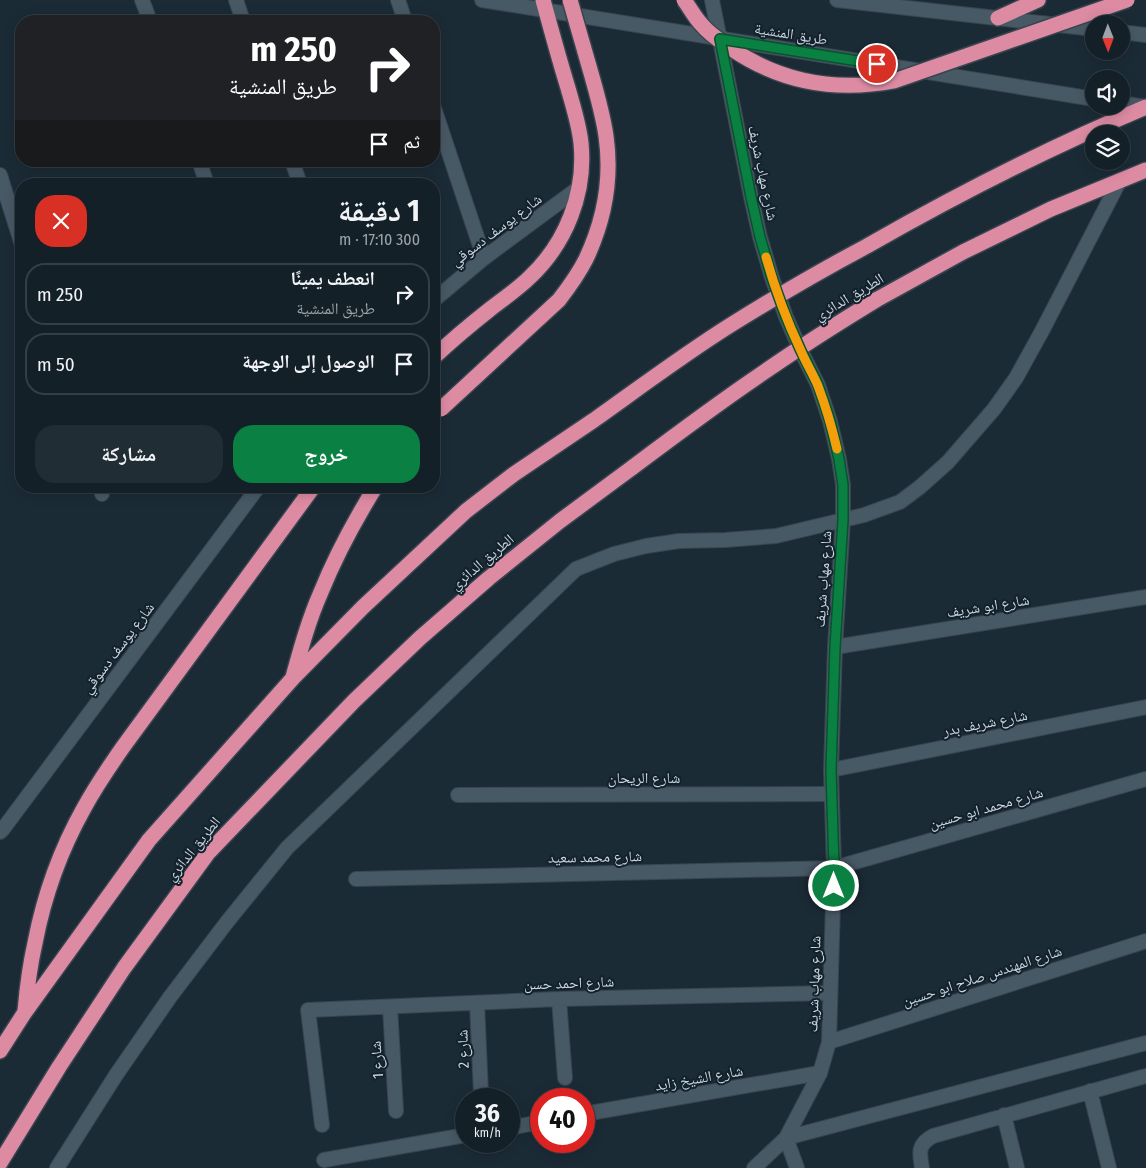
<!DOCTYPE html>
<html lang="ar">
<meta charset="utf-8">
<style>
:root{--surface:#142028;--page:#212d34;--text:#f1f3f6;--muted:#9da3a8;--line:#333e45;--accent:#0b8043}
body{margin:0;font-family:"Fira Sans Condensed","Noto Naskh Arabic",sans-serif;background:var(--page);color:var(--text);direction:rtl;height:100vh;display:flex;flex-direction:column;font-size:19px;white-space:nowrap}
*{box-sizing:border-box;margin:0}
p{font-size:16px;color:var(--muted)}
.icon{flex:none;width:28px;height:28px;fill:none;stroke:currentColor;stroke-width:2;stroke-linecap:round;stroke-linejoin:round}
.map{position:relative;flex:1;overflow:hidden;direction:ltr}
.drawer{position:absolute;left:15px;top:178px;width:425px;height:315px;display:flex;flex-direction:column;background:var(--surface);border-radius:20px;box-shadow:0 2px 12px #0003,0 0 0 1px var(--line);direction:rtl}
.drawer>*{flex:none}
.hud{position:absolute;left:15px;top:15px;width:425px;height:152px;border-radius:20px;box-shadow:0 2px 12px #0003,0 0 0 1px var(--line);direction:rtl;background:#202124;color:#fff;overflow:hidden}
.needle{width:32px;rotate:179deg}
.fabs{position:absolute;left:1085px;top:15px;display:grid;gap:10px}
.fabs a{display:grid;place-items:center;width:45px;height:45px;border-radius:50%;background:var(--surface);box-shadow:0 2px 12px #0003,0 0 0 1px var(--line);font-size:25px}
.speed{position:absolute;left:455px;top:1088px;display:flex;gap:10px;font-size:25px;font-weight:700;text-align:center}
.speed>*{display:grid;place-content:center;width:65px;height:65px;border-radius:50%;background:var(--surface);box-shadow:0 2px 12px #0003,0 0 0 1px var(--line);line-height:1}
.speed small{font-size:12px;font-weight:400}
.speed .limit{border:8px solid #d22;background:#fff;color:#111}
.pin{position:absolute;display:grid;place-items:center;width:42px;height:42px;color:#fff;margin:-21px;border:2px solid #fff;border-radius:50%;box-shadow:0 1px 5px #0007}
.me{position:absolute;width:55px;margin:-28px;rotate:0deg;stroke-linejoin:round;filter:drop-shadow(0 0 4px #0008)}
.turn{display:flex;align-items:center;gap:18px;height:105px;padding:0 20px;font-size:22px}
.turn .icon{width:65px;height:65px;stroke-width:2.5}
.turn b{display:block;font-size:35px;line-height:42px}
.then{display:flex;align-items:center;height:48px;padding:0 20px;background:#0003;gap:10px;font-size:19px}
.round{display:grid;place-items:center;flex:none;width:52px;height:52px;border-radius:20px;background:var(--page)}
.overview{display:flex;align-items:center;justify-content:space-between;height:85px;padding:0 20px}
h1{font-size:30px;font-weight:700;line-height:38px}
.primary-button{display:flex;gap:10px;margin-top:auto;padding:10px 20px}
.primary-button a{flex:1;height:58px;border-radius:20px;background:var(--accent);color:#fff;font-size:20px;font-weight:700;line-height:58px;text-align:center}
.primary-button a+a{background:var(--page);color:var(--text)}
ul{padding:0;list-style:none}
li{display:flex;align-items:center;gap:15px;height:62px;margin:0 10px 8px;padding:0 10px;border:2px solid var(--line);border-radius:20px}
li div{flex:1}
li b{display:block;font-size:19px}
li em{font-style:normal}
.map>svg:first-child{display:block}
</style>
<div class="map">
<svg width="1146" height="1168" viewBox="0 0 1146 1168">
<rect width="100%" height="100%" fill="#1b2b36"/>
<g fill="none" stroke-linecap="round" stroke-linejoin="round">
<defs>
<path id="minor" d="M 142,0 L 150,21
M 236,0 L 243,21
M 398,0 L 405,21
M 434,108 L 484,258
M 199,161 L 207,184
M 292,161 L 300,184
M 0,175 L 21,242
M 434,300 L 484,258 L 580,187
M 100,486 L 102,494
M 831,770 L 1146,707
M 458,795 L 831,794
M 0,832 L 3,829 L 259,486
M 356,879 L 834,868 L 1146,779
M 559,999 L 565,1078
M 477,1003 L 481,1094
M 390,1007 L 396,1111
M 829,1042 L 1146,941
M 1090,1091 L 1109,1168
M 584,1114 L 820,1073
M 1004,1115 L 1017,1168
M 322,1125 L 308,1010 L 559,999 L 830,993
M 509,1128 L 541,1122
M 324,1160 L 466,1135
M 797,1168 L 786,1138 L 1146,1043
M 922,1168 C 919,1152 918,1144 933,1136 L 1146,1076"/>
<path id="tertiary" d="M 482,0 L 1094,99
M 712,0 L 751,197 L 760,237 L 772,278 L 786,317 L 801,351 L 818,385 L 830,421 L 839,459 L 843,485 L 843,520 L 835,647 L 831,770 L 834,868 L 829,1042 L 820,1073 L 786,1138 L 754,1168
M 837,0 L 1094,29
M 1121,32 L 1146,35
M 1121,103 L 1146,107
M 835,647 L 1146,597"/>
<path id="secondary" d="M 57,1168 L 116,1075 L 170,997 L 227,922 L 287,848 L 576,569 L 614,554 L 646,546 L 679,541 L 725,540 L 776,536 L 864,515 L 900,502 L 920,487 L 948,462 L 994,409 L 1016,378 L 1042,331 L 1120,180"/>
<path id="motorway" d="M 998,18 L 1038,0
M 867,246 C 958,194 1050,147 1146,107
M 876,300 L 963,252 L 1051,209 L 1146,170
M 434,357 C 451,341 470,325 489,310 C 503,299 518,289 530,277 C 566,243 586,193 581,143 C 579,124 573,106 568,88 C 559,59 551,29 543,0
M 293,677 C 301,648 309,619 321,592 C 336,555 355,520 376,486
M 25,1011 C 27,988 30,965 35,943 C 44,896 61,849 84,808 C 96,786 109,767 123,747 L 314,486
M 0,1051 L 25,1012 L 149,840 L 293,678 L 363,607 L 466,511 L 514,474 L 594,420
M 0,1163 L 59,1067 L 124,968 L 208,853 L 354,701 L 420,638 L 489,578 L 560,521 L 633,467"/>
</defs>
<!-- minor casing -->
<use href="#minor" stroke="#38454f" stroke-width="16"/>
<!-- tertiary casing -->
<use href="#tertiary" stroke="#38454f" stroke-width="16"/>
<!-- secondary casing -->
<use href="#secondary" stroke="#38454f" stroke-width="16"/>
<!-- motorway casing -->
<use href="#motorway" stroke="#38454f" stroke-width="18"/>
<!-- minor -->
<use href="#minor" stroke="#485966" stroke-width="14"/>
<!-- tertiary -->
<use href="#tertiary" stroke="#485966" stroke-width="14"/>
<!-- secondary -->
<use href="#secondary" stroke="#485966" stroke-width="14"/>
<!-- motorway -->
<use href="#motorway" stroke="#dd8ba3" stroke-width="15"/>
<defs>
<path id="motorway-bridge" d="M 684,0 C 690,8 695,18 702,25 C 710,35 722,42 732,49 C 782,83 835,92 894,81 L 1127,0
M 441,409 L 559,300 C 569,287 579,273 586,259 C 604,221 612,178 606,136 C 603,115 597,94 591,73 C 584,49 577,24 570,0
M 594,420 C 639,388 683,355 729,326 C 774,298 820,271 867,246
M 633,467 C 673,437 713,407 754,379 C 794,351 835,325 876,300"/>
</defs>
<!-- motorway-bridge casing -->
<use href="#motorway-bridge" stroke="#38454f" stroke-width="18" stroke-linecap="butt"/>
<!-- motorway-bridge -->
<use href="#motorway-bridge" stroke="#dd8ba3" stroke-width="15"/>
</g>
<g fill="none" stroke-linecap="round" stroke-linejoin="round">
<defs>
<path id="route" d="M 834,886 L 834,868 L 831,770 L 835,647 L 843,520 L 843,485 L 839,459 L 830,421 L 818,385 L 801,351 L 786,317 L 772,278 L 760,237 L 751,197 L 720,39 L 877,64"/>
</defs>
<!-- route casing -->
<use href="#route" stroke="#07532c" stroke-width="12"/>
<!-- route -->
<use href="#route" stroke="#0b8043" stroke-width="9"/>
<!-- slow -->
<path stroke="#f59e0b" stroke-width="9" d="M 766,257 C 775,289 787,321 801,351 C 806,363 813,374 818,386 C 826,407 832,428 837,449"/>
</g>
<g text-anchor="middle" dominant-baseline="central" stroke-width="4" stroke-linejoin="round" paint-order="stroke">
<!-- street labels -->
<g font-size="15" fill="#cbd5dd" stroke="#12212c">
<text transform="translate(791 34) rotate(9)">طريق المنشية</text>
<text transform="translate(763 173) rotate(78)">شارع مهاب شريف</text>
<text transform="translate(496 230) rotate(-37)">شارع يوسف دسوقي</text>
<text transform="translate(849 297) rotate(-31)">الطريق الدائري</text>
<text transform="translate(482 562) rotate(-40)">الطريق الدائري</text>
<text transform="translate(823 579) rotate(-86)">شارع مهاب شريف</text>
<text transform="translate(988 606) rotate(-9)">شارع ابو شريف</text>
<text transform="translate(118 648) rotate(-53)">شارع يوسف دسوقي</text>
<text transform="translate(985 723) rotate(-11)">شارع شريف بدر</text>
<text x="644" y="778">شارع الريحان</text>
<text transform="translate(986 808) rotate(-16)">شارع محمد ابو حسين</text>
<text transform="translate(193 849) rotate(-51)">الطريق الدائري</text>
<text transform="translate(595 857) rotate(-1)">شارع محمد سعيد</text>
<text transform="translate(982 976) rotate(-18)">شارع المهندس صلاح ابو حسين</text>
<text transform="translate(569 983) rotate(-2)">شارع احمد حسن</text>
<text transform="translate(814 984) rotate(-88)">شارع مهاب شريف</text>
<text transform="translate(463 1049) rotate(-92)">شارع 2</text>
<text transform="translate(377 1060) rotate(-94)">شارع 1</text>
<text transform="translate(699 1078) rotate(-10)">شارع الشيخ زايد</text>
</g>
</g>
</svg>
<div class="fabs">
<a><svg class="needle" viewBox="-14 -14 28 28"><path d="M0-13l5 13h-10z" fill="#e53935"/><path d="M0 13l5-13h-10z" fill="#9da3a8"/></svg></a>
<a><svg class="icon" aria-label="sound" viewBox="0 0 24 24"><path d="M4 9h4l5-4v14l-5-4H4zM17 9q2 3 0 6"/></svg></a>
<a><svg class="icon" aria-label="layers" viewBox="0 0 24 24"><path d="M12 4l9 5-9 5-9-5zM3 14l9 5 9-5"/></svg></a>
</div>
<div class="speed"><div>36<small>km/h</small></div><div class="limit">40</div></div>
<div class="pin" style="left:877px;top:64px;background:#d93025"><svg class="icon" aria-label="arrive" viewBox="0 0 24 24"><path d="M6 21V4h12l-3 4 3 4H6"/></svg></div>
<svg class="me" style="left:834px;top:886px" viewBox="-20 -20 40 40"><circle r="17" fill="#0b8043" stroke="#fff" stroke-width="3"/><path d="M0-11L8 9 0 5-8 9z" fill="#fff"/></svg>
<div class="hud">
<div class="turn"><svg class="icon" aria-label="right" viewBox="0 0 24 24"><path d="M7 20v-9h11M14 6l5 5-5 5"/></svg><div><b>250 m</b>طريق المنشية</div></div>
<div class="then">ثم<svg class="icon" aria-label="arrive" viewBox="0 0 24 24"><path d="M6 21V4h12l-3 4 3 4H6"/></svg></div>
</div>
<section class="drawer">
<div class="overview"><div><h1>1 دقيقة</h1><p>300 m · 17:10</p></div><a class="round" style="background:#d93025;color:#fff"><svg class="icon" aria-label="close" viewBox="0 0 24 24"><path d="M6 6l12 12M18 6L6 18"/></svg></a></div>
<ul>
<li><svg class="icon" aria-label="right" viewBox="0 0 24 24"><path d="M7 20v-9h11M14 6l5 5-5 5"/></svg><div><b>انعطف يمينًا</b><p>طريق المنشية</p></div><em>250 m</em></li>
<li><svg class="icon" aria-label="arrive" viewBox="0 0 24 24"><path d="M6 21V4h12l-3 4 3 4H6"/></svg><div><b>الوصول إلى الوجهة</b></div><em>50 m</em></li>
</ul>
<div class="primary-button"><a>خروج</a><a>مشاركة</a></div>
</section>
</div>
